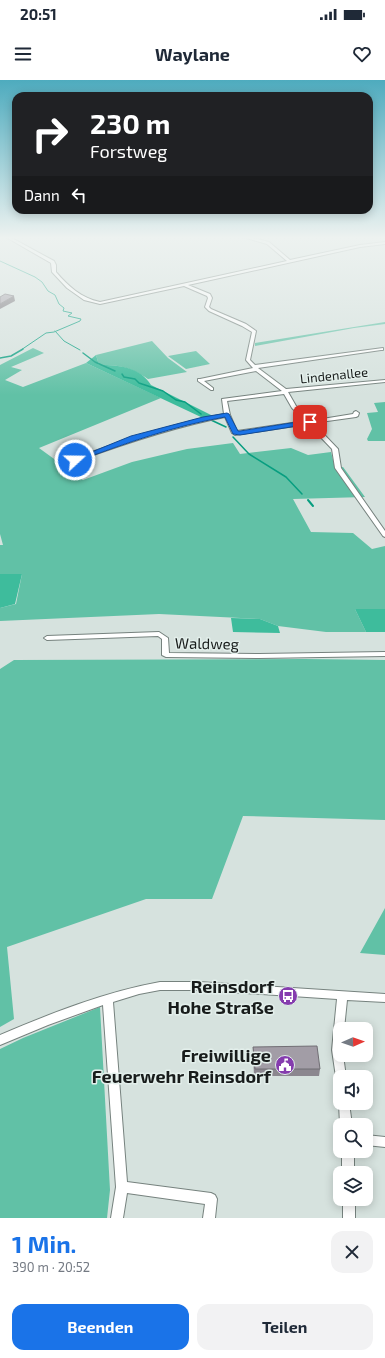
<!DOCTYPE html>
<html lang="de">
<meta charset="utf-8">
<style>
:root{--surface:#fff;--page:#f2f2f3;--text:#1f2937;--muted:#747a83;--accent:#1a73e8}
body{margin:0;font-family:"Exo 2",sans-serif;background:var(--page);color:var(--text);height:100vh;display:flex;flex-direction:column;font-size:15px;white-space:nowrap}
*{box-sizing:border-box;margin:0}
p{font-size:13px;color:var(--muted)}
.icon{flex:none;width:22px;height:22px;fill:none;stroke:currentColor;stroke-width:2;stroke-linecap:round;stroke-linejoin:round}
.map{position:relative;height:1138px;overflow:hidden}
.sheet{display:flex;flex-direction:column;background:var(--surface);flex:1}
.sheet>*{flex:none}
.top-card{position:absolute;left:12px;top:12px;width:361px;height:122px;border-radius:12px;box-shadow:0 2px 10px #0003;background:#202124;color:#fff;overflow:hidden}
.needle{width:26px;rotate:88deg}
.tools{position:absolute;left:333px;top:942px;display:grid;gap:8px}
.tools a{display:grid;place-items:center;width:40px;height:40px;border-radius:8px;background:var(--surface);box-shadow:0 2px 10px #0003;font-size:20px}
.pin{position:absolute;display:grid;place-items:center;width:34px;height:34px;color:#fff;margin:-17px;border-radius:8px;box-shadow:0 2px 6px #0006}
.me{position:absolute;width:44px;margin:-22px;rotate:69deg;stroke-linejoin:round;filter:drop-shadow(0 0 3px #0008)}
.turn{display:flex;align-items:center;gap:14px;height:84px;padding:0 12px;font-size:18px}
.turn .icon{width:52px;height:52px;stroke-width:2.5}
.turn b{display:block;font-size:28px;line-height:34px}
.then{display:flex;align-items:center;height:38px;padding:0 12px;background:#0003;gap:8px;font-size:15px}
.round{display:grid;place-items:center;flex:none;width:42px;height:42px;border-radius:12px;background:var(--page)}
.head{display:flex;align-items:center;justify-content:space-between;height:68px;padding:0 12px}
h1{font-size:24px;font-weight:700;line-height:30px;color:var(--accent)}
.primary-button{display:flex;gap:8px;margin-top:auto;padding:8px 12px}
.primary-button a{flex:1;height:46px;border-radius:12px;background:var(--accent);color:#fff;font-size:16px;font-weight:700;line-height:46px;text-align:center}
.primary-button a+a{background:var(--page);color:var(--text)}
.status{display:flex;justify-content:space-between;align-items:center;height:28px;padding:0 20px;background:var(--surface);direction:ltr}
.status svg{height:11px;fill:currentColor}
header{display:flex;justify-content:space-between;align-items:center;height:52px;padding:0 12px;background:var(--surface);font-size:18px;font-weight:700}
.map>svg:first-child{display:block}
</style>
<div class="status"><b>20:51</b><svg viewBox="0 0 49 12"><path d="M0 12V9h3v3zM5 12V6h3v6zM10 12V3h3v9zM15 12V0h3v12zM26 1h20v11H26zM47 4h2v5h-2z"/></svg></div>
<header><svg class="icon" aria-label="menu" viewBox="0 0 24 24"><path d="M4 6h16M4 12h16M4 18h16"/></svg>Waylane<svg class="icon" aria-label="heart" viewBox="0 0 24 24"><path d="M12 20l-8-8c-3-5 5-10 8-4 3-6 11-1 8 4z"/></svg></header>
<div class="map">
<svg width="385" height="1138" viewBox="0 0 385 1138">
<rect width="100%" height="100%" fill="#d6e2de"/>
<!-- green -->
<path fill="#61c1a6" d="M 385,242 L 385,244 L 354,248 L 255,266 L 255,263 Z
M 152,261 L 168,278 L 187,292 L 148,299 C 130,287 120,285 99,285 L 96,275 Z
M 33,268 L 44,273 L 11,287 L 22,290 L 5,300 L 23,307 L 86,283 L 161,318 L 39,368 L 83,400 L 132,382 L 187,369 L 233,363 L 240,374 L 291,368 L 308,375 L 331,372 L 335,388 L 343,387 L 365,417 L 293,419 L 311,452 L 353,453 L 372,469 L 385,466 L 385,529 L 355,529 L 366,552 L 326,552 L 278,546 L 260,539 L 159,534 L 0,541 L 0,528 L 16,524 L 22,494 L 0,494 L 0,465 L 3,465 L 0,454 L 0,285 Z
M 196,271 L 210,284 L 186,289 L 168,276 Z
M 385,322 L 385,361 L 368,361 L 367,359 L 372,349 L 367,333 L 378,332 L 374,323 Z
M 304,579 L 385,580 L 385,740 L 243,736 L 212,819 L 146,819 L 7,867 L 14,939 L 0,947 L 0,589 L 14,580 Z
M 385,828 L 385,875 L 360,873 Z
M 100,927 L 110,1110 L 107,1138 L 0,1138 L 0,969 L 23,958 Z"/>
<!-- forest -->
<path fill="#3ebc9c" d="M 96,275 L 99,285 C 119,285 140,287 151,305 L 213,336 L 203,338 L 86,283 Z
M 0,494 L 22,494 L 15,524 L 0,528 Z
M 355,529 L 385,529 L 385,552 L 366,552 Z
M 231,538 L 260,539 L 278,546 L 280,553 L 233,552 Z"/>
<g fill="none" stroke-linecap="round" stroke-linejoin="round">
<!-- stream-far2 -->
<path stroke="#089e80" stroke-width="1" d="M 0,181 L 35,197 L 42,202 L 48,211 L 55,215 L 59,224 L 64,228 L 63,231 L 72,233 L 68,236 L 81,239 L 80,241 L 54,252 L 46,253 L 21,270
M 55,251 L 64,261 L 80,270"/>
<!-- stream-far1 -->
<path stroke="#089e80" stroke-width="1.5" d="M 83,273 L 95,282 L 115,291
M 0,278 L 11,276 L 23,269
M 122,294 L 124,297 L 135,299 L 139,303 L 163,311 L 176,320 L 185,322 L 201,334
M 211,340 L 226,347
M 233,357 L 249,374 L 286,397 L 302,414"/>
<!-- stream -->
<path stroke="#089e80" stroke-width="2" d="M 308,420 L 313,426"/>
<defs>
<path id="minor" d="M 4,156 L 8,156 L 54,181 L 56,185 L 56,192 C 68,206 81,218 100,222 L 287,181 L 267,164 L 239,156 L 245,156 L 269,162 L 290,180 L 360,165 L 385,162 L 385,164 L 360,167 L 188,205 L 210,214 L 212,218 L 209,227 L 211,229 L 246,244 L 256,251 L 250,280 L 255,285 L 383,268 L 383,270 L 381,270 L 258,288 L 286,309 L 385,300 L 385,302 L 288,312 L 296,326 L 310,341 L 353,334 L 354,332 L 356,331 L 359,333 L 358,336 L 356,337 L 313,343 L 338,369 L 341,388 L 385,451 L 385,457 L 383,456 L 335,388 L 332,369 L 308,344 L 235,355 L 232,353 L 225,337 C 174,347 126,363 77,381 L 73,381 L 73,379 C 123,360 172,344 224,334 L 222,319 L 282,311 L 256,291 L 204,301 L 213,308 L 213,310 L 211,310 L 198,301 L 198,299 L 200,299 L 253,288 L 246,280 L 252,252 L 242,246 L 209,231 L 205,227 L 208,218 L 207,216 L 184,206 L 100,224 L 84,220 L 67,208 L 52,192 L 51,183 ZM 284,314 L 292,328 L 305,341 L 237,351 L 230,335 L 227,321 Z
M 159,552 L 168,558 L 169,573 L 259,574 L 385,572 L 385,576 L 259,578 L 166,577 L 162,575 L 162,559 L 158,556 L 47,560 L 44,558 L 47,556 Z
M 160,902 L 199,902 L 385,914 L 385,922 L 347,920 L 344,949 L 340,949 L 340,975 L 343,975 L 346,997 L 340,997 L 340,1002 L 337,1001 L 336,997 L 332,970 L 337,919 L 199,910 L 160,910 L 139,914 L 113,922 L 127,1102 L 211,1113 L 215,1115 L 217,1119 L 215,1138 L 203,1138 L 205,1124 L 127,1113 L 123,1138 L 111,1138 L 116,1107 L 103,925 L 48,945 L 0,965 L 0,955 C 52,933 105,912 160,902 Z
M 340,1020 L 340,1023 L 349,1023 L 352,1045 L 340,1045 L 339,1023 Z
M 366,1055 L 385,1057 L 385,1067 L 366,1065 Z
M 342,1071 L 354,1071 L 354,1093 L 342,1093 Z
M 343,1119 L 355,1119 L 355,1138 L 343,1138 Z"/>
</defs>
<!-- minor casing -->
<use href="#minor" stroke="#76827e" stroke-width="2"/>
<!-- minor -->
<use href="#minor" fill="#fff" fill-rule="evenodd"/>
</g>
<!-- wall -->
<path fill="#8b878f" d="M 253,967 L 320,989 L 319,996 L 254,996 L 253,974 Z"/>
<!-- shaded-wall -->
<path fill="#716e74" d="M 14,216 L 15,221 L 0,229 L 0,224 Z"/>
<!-- building -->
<path fill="#a29da6" stroke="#716e74" d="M 5,214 L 14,216 L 0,224 L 0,217 Z
M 317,966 L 320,989 L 255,989 L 253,967 Z"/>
<!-- sky -->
<linearGradient id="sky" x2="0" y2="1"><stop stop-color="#4eabbe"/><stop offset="0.5" stop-color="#edf2f0"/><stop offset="1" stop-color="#edf2f0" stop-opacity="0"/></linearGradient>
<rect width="385" height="315" fill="url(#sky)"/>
<!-- route -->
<path fill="#1a73e8" stroke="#114b97" d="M 227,333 L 229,334 L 238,351 L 240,351 L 310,340 L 314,342 L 310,344 L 240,355 L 233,354 L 225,337 C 174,346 126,363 78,381 L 72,380 L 131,356 L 203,337 Z"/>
<!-- icons -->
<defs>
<symbol id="bus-disc" viewBox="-11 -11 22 22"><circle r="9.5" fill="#853cae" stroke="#e3efeb"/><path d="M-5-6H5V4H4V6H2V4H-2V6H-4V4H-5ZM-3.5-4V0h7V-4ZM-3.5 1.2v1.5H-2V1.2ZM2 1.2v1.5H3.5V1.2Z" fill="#fff"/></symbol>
<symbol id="civic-disc" viewBox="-11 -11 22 22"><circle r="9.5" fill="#853cae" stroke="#e3efeb"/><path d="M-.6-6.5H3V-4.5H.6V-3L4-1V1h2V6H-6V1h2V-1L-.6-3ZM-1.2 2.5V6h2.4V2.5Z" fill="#fff"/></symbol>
</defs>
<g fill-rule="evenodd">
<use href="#bus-disc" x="277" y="905" width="22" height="22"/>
<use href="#civic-disc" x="274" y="974" width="22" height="22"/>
</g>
<g text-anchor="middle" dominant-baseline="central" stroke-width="3" stroke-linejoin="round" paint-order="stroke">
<!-- far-street labels -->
<g font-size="13" fill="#181c1b" stroke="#e3efeb">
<text transform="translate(334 295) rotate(-6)">Lindenallee</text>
</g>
<!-- street labels -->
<g font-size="15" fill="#181c1b" stroke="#e3efeb">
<text transform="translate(207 563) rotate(1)">Waldweg</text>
</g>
<!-- near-poi labels -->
<g font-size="18" font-weight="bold" fill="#181c1b" stroke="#e3efeb" text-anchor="end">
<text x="274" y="906">Reinsdorf<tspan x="274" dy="21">Hohe Straße</tspan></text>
<text x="271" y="975">Freiwillige<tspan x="271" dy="21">Feuerwehr Reinsdorf</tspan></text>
</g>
</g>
</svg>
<div class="tools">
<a><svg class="needle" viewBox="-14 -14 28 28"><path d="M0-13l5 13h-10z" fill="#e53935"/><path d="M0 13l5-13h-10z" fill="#747a83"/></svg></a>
<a><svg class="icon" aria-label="sound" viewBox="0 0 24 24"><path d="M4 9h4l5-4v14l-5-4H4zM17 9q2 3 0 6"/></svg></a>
<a><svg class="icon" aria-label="search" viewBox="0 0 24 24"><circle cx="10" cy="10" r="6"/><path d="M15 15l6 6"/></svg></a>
<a><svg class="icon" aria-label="layers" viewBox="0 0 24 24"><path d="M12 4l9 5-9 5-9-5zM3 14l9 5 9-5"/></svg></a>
</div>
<div class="pin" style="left:310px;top:342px;background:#d93025"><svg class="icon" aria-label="arrive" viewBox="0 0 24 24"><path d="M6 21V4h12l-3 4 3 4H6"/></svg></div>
<svg class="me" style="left:75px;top:380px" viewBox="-20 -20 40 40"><circle r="17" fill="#1a73e8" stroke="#fff" stroke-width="3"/><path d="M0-11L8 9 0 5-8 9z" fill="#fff"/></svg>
<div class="top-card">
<div class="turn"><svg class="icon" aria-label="right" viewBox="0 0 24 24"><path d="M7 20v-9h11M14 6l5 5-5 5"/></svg><div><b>230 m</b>Forstweg</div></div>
<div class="then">Dann<svg class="icon" aria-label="left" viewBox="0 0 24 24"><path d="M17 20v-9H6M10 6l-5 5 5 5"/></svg></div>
</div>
</div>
<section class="sheet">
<div class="head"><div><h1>1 Min.</h1><p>390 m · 20:52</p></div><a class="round"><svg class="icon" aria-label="close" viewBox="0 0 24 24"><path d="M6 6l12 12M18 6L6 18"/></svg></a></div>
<div class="primary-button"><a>Beenden</a><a>Teilen</a></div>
</section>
